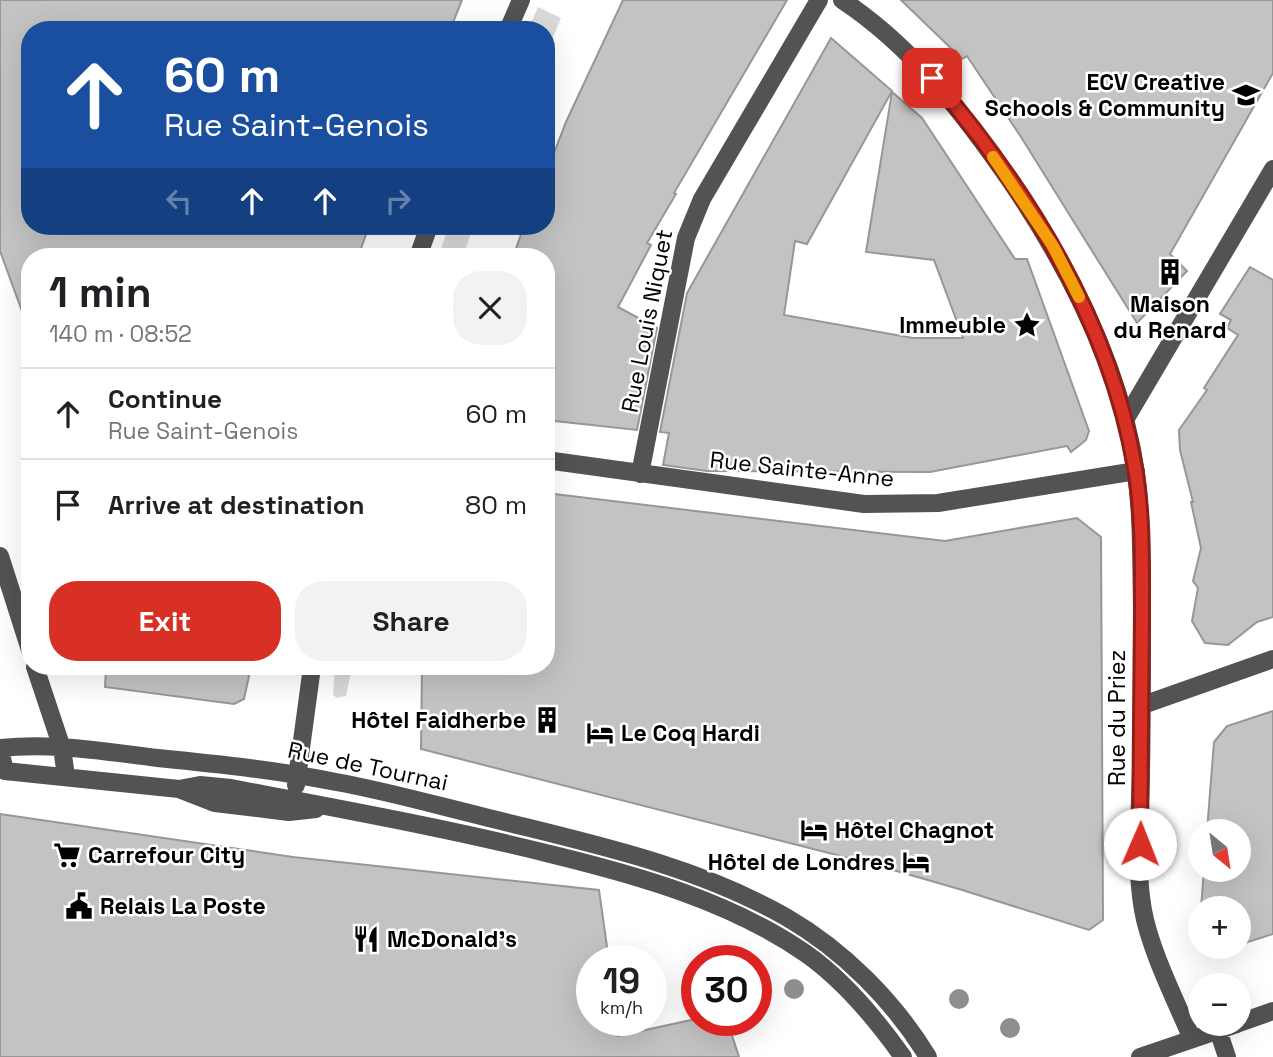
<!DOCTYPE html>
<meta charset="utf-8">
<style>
:root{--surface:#fff;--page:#f2f2f2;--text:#202124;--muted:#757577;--line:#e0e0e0;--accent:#d93025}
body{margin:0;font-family:"Space Grotesk",sans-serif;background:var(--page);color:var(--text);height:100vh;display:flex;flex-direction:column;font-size:26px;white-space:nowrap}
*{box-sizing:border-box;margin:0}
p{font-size:23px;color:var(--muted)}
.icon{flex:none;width:38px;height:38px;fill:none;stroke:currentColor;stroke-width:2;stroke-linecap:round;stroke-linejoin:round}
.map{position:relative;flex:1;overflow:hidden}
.drawer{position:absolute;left:21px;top:248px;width:534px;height:427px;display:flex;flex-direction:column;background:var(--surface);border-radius:28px;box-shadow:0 7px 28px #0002}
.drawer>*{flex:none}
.banner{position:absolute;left:21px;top:21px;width:534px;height:214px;border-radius:28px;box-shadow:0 7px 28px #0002;background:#1a4fa0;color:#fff;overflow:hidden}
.needle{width:46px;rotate:150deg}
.buttons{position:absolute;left:1188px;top:819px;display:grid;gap:14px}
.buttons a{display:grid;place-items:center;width:63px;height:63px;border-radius:50%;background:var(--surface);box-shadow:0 7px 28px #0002;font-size:35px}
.speed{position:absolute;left:576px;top:945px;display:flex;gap:14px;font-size:35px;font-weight:700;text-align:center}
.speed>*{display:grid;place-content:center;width:91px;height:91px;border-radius:50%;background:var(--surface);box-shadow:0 7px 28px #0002;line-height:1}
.speed small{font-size:18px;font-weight:400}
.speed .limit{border:10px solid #d22;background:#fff;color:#111}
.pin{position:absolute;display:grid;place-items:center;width:60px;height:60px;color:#fff;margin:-30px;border-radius:14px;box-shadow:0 4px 10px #0006}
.me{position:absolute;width:77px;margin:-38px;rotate:1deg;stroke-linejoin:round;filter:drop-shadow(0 0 5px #0008)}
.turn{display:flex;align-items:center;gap:24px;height:147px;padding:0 28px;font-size:32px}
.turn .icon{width:91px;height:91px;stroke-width:2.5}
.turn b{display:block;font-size:49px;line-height:60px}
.lanes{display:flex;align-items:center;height:66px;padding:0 28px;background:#0003;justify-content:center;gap:35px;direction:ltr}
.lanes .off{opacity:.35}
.round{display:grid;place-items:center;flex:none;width:74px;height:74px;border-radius:28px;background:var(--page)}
.head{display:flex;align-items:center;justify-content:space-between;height:119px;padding:0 28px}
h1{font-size:42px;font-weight:600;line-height:52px}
.action{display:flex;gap:14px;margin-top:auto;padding:14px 28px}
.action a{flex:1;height:80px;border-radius:28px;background:var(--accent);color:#fff;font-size:28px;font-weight:600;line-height:80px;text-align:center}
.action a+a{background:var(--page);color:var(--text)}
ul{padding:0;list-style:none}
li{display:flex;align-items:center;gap:21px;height:91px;padding:0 28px;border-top:2px solid var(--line)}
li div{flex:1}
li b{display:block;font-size:26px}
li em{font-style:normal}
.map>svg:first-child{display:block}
</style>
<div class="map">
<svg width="1273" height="1057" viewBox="0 0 1273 1057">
<rect width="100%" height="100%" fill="#fff"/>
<!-- green -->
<path fill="#dadada" d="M 538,7 L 561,18 L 546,54 L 546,30 L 528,30 Z
M 449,226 L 471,233 L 463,257 L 438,257 Z
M 335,667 L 352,667 L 346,696 L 336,698 L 333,694 Z"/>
<!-- building -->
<path fill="#c3c3c3" stroke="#979797" stroke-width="2" d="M 0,0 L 462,0 L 450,30 L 30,30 L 30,226 L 369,226 L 358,257 L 30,257 L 30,321 L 26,322 L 0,251 Z
M 623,0 L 787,0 L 674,193 L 676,194 L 647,243 L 651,245 L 618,307 L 657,328 L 637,430 L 546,420 L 546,257 L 513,257 L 524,226 L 546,226 L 546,174 L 566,122 Z
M 901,0 L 1273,0 L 1273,73 L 1170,254 L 1187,271 L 1137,323 L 1021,137 L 967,56 L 962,59 Z
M 831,38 L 892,91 L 807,244 L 795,241 L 784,315 L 913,338 L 963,338 L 934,260 L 866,252 L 892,92 L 922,118 L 1015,259 L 1027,259 L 1089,431 L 1086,440 L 1071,452 L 1067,446 L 930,472 L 707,471 L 663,465 L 669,433 L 660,432 L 687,293 Z
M 1250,267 L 1273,280 L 1273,617 L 1257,622 L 1228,645 L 1205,643 L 1192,621 L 1198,588 L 1193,581 L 1201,548 L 1191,502 L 1193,502 L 1180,450 L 1179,430 L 1207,390 L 1204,388 L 1238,335 L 1227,328 L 1231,320 L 1220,314 Z
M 546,493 L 945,541 L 1077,518 L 1101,537 L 1103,920 L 1089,930 L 959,889 L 872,864 L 421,749 L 422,667 L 546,667 Z
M 106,667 L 251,667 L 244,699 L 234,704 L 105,687 Z
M 1273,711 L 1273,934 L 1239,945 L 1239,908 L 1201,908 L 1204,870 L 1239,870 L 1239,831 L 1207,831 L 1214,742 L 1227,726 Z
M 0,814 L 293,857 L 599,890 L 609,961 L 592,961 L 592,1020 L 616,1020 L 618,1036 L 691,1020 L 727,1020 L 739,1057 L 0,1057 Z"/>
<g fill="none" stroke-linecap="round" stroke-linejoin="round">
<!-- minor -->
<path stroke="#535353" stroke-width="18" d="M 842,0 C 913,47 965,115 1013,185 C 1071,271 1121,369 1136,473 C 1142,517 1141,561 1142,605 C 1142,661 1142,717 1141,772 C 1140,818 1135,865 1143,910 C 1150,950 1176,1001 1192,1039
M 508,30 L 521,0
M 418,257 L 429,226
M 1125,420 L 1273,169
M 546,460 L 864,504 L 938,503 L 1136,471
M 640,474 L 686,238 L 702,199 L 819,0
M 0,556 L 30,650
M 35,667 L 62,748 L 66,776
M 1143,705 L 1273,659
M 0,748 C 53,742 106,752 158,758 C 218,764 277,770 336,782 C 392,792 446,808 501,821 C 598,845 698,867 786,917 C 843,950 894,1001 928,1057
M 0,750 L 5,771 L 179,789 L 215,803 L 289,812 L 316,809
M 296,785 L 312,667
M 179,789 L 200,785 L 231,788 C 339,809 447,828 554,855 C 640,876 731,902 805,953 C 844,980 876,1019 903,1057
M 1239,1023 L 1273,1011
M 1218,1030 L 1227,1057
M 1140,1057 L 1237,1024"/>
</g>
<!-- trees -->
<g fill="#8e8e8e">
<circle cx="794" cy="989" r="10"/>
<circle cx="959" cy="999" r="10"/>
<circle cx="1010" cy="1028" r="10"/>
</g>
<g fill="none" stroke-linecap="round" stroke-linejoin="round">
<defs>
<path id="route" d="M 932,78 C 1028,190 1110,321 1135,468 C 1143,515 1142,564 1142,611 C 1142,689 1141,767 1140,844"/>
</defs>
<!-- route casing -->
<use href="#route" stroke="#8d1f18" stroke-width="18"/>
<!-- route -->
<use href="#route" stroke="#d93025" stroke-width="12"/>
<!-- slow -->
<path stroke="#f59e0b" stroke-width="12" d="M 993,157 L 1053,246 L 1079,297"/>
</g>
<!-- icons -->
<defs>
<symbol id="university-bare" viewBox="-9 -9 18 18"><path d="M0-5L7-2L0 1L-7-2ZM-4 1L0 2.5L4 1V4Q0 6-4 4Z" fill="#000" stroke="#fff" stroke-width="2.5" paint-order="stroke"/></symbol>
<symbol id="building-bare" viewBox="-9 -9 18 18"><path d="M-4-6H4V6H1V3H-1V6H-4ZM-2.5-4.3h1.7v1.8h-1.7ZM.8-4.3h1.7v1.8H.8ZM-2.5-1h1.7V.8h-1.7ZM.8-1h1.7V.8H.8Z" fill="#000" stroke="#fff" stroke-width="2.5" paint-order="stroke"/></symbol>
<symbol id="sight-bare" viewBox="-9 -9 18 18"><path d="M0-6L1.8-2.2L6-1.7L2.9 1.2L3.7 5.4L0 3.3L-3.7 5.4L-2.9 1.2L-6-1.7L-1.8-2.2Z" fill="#000" stroke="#fff" stroke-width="2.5" paint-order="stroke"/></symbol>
<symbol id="hotel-bare" viewBox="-9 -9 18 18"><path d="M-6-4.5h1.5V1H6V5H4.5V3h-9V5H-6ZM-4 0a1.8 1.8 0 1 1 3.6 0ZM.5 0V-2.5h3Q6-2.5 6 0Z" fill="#000" stroke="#fff" stroke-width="2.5" paint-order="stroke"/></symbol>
<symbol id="supermarket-bare" viewBox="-9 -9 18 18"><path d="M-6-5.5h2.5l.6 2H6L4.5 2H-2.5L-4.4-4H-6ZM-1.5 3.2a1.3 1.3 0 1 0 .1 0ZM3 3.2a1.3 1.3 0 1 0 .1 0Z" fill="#000" stroke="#fff" stroke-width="2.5" paint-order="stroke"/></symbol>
<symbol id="civic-bare" viewBox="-9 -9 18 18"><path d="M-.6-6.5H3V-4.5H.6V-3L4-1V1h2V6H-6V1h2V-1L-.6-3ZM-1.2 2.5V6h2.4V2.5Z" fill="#000" stroke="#fff" stroke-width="2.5" paint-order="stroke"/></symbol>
<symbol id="restaurant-bare" viewBox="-9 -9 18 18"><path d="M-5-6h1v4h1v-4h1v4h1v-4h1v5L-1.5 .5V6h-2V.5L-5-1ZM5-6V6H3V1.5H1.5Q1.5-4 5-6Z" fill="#000" stroke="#fff" stroke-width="2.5" paint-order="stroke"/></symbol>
</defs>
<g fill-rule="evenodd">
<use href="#university-bare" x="1227" y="76" width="38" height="38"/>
<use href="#building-bare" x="1151" y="253" width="38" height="38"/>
<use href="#sight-bare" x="1008" y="306" width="38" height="38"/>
<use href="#building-bare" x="528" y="701" width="38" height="38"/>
<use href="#hotel-bare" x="581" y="714" width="38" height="38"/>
<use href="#hotel-bare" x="795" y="811" width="38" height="38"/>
<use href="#supermarket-bare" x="48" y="836" width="38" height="38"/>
<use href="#hotel-bare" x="897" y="843" width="38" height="38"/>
<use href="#civic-bare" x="60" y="887" width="38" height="38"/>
<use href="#restaurant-bare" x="347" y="920" width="38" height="38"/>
</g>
<g text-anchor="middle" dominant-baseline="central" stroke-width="5" stroke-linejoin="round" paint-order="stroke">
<!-- poi labels -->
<g font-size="23" font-weight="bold" fill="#000" stroke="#fff" text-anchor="start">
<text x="1225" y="82" text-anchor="end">ECV Creative<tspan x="1225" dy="26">Schools &amp; Community</tspan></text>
<text x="1170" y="304" text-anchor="middle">Maison<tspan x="1170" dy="26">du Renard</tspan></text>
<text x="1006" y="325" text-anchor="end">Immeuble</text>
<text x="526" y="720" text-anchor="end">Hôtel Faidherbe</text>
<text x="621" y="733">Le Coq Hardi</text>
<text x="835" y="830">Hôtel Chagnot</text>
<text x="88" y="855">Carrefour City</text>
<text x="895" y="862" text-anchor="end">Hôtel de Londres</text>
<text x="100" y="906">Relais La Poste</text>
<text x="387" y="939">McDonald's</text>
</g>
<!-- street labels -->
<g font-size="23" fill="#000" stroke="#fff">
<text transform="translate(647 321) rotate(-79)">Rue Louis Niquet</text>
<text transform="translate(802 469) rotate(6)">Rue Sainte-Anne</text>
<text transform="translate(1117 718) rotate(-90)">Rue du Priez</text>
<text transform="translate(368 766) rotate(12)">Rue de Tournai</text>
</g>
</g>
</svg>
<div class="buttons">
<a><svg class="needle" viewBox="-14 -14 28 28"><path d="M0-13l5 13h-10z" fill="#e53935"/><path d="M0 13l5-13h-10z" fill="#757577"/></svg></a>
<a>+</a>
<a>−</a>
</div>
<div class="speed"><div>19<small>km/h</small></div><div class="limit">30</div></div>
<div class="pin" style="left:932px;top:78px;background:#d93025"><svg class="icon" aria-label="arrive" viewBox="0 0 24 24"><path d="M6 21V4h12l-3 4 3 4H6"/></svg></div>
<svg class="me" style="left:1140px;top:844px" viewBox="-20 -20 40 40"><circle r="19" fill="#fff"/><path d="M0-13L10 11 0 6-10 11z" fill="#d93025"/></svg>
<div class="banner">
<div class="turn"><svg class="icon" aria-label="ahead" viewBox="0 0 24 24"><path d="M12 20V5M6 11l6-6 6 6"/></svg><div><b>60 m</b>Rue Saint-Genois</div></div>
<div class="lanes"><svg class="icon off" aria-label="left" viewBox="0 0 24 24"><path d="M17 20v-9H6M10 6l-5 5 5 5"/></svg><svg class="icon" aria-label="ahead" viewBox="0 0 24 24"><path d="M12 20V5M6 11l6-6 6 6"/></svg><svg class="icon" aria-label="ahead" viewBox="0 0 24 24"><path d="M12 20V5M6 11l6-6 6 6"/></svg><svg class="icon off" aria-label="right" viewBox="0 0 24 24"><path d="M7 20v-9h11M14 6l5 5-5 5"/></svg></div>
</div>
<section class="drawer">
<div class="head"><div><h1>1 min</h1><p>140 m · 08:52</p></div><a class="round"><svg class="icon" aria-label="close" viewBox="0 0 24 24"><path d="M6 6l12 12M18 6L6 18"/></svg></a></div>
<ul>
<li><svg class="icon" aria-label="ahead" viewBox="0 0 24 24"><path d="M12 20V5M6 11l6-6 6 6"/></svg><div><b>Continue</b><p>Rue Saint-Genois</p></div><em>60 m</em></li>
<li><svg class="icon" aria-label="arrive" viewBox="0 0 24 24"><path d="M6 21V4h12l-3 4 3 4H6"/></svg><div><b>Arrive at destination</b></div><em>80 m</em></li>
</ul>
<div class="action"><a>Exit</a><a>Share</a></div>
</section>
</div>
